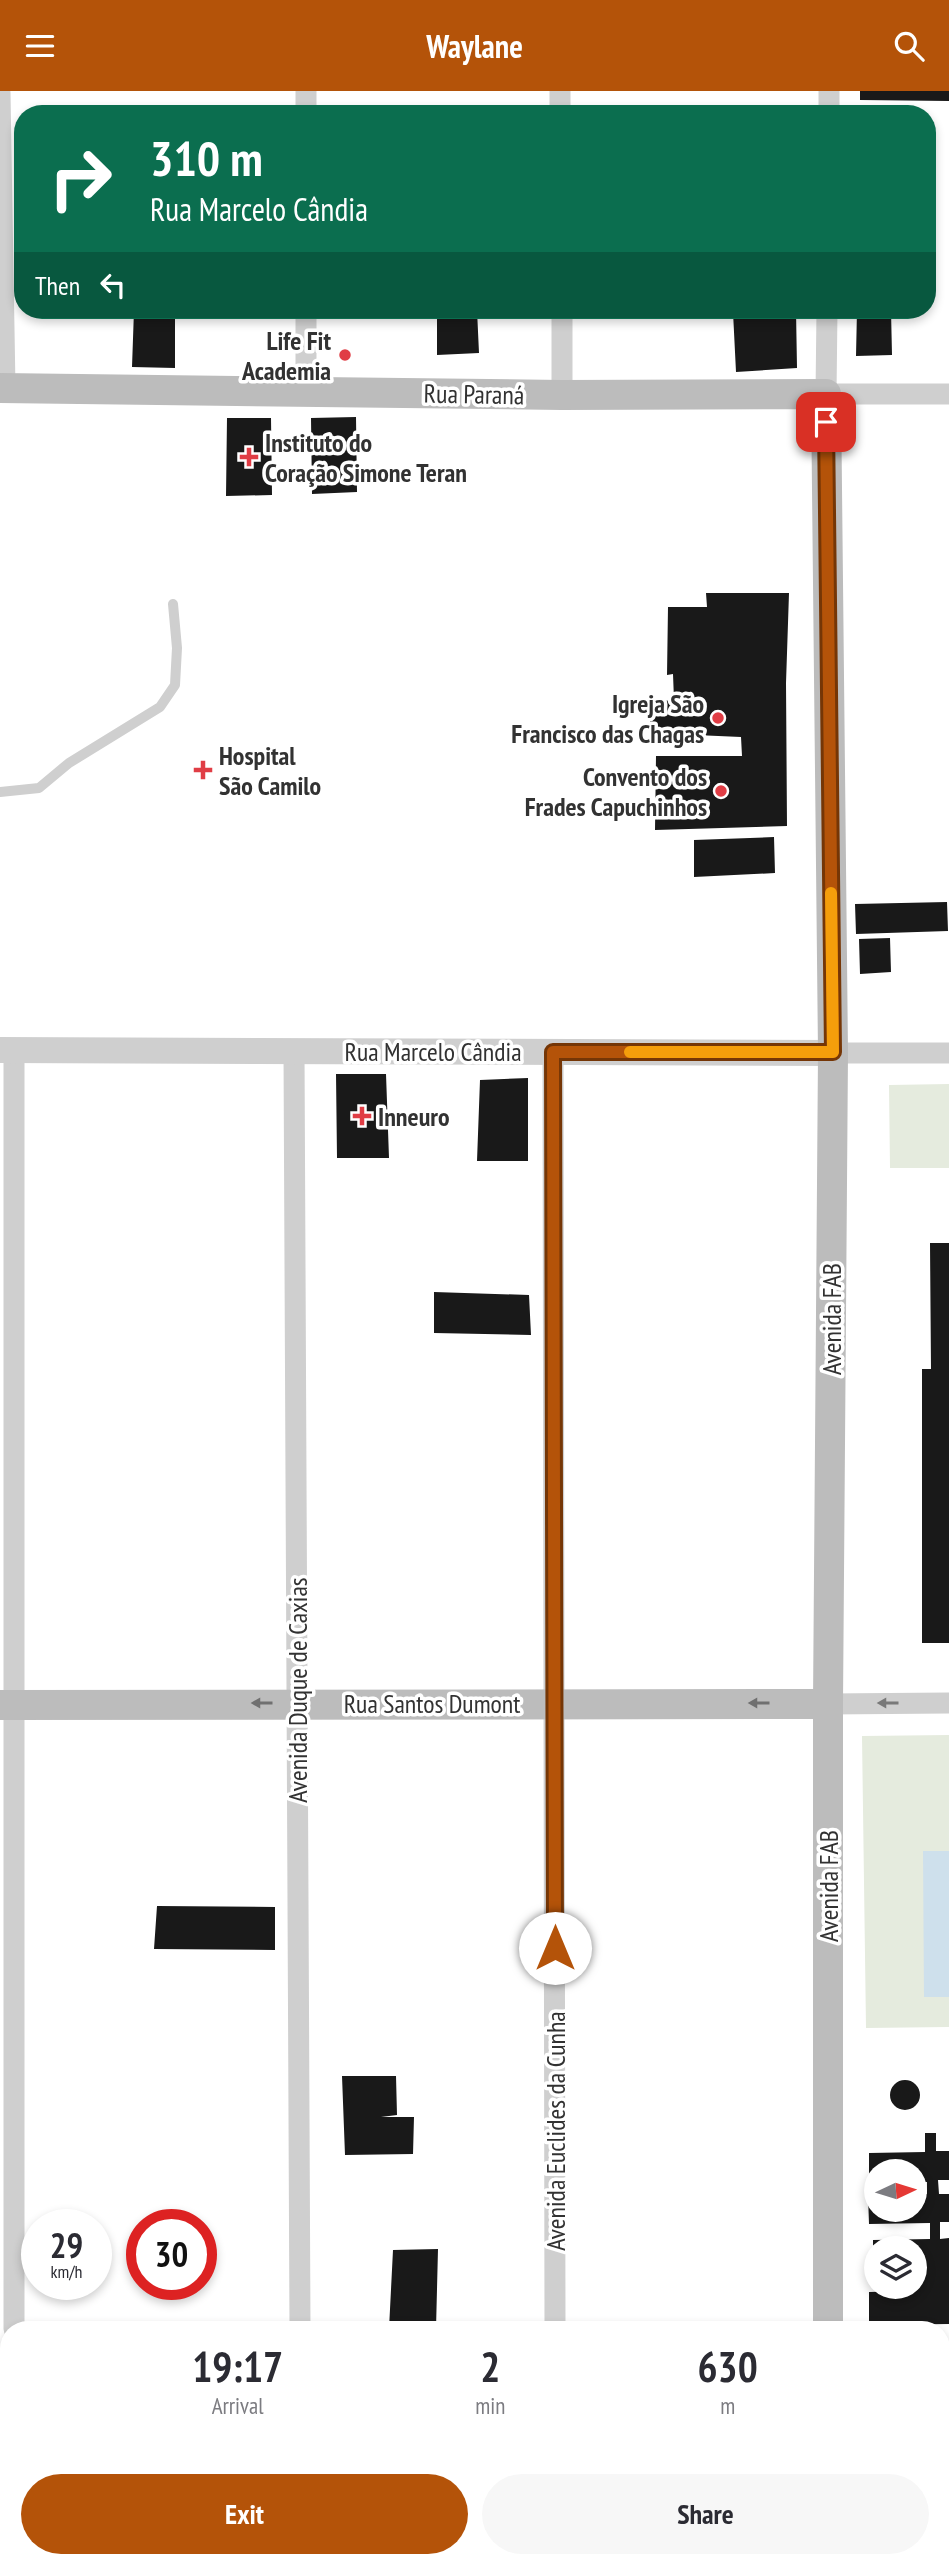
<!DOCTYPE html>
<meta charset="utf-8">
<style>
:root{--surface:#fff;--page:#f7f7f7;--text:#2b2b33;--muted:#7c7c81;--accent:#b45309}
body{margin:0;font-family:"PT Sans Narrow",sans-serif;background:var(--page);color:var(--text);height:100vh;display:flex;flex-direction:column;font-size:26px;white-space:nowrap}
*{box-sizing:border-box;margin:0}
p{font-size:23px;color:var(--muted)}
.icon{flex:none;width:38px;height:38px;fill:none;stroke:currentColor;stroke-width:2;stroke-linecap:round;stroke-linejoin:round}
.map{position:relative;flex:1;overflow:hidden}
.side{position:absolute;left:0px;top:2230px;width:950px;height:247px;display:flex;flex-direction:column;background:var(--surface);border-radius:28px 28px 0 0;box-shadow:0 4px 10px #0003}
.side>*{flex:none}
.banner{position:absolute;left:14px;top:14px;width:922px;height:214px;border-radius:28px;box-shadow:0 4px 10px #0003;background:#0b6e4f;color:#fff;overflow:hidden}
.needle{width:46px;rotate:86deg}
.fabs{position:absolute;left:864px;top:2068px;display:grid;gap:14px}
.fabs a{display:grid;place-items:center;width:63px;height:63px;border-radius:50%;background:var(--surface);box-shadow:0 4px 10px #0003;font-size:35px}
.speed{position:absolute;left:21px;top:2118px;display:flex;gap:14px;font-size:35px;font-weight:700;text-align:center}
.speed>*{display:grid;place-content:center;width:91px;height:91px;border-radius:50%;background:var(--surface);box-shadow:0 4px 10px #0003;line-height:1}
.speed small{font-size:18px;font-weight:400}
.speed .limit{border:10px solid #d22;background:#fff;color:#111}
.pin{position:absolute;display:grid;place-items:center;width:60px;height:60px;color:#fff;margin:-30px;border-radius:14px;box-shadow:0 4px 10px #0006}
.me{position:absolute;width:77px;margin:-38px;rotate:0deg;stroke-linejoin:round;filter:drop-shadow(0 0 5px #0008)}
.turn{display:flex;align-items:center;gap:24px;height:147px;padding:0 21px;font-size:32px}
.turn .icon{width:91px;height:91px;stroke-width:2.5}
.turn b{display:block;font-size:49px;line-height:60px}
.then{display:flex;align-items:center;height:66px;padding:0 21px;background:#0003;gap:14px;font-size:26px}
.eta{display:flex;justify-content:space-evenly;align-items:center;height:119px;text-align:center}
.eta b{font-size:42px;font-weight:700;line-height:49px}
.primary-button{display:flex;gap:14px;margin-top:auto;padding:14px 21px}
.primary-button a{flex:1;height:80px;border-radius:42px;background:var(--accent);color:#fff;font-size:28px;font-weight:700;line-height:80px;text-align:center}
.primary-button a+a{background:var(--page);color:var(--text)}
header{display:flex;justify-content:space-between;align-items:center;height:91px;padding:0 21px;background:var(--accent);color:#fff;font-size:32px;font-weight:700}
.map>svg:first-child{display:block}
</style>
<header><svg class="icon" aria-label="menu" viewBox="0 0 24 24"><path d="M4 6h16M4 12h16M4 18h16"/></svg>Waylane<svg class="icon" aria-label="search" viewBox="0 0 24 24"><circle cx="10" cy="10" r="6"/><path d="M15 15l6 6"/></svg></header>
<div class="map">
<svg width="949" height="2476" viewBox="0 0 949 2476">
<rect width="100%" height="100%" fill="#fff"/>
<!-- green -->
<path fill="#e5ebde" d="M 949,993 L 949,1077 L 890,1077 L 889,994 Z
M 949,1644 L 949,1936 L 866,1937 L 862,1645 Z"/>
<!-- water -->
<path fill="#cee0ec" d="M 923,1760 L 949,1760 L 949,1906 L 924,1906 Z"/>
<!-- building -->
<path fill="#191919" d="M 860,0 L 949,0 L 949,10 L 860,9 Z
M 134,219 L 175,219 L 175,277 L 132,276 Z
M 437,219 L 477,219 L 479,262 L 437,264 Z
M 752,219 L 752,226 L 767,225 L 767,219 L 796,219 L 797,277 L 736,281 L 733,221 Z
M 857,219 L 891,219 L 892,264 L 856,265 Z
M 356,326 L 357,401 L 312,403 L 311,327 Z
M 227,327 L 271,327 L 272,404 L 226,405 Z
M 706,502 L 789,502 L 786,592 L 787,735 L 655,739 L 656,665 L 742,665 L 741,646 L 650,642 L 650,611 L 674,609 L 673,583 L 667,584 L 668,516 L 707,516 Z
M 774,746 L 775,782 L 694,786 L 694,749 Z
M 947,811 L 948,840 L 856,843 L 855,813 Z
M 890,847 L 891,881 L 860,883 L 859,848 Z
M 336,983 L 386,983 L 389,1067 L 337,1067 Z
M 528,987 L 528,1070 L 477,1070 L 480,989 Z
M 930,1152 L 949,1152 L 949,1552 L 922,1552 L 922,1278 L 931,1278 Z
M 434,1201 L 529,1204 L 531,1244 L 434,1242 Z
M 157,1815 L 275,1816 L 275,1859 L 154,1858 Z
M 342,1985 L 396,1985 L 397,2024 L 381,2026 L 414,2026 L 413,2063 L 345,2064 Z
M890 2004a15 15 0 1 1 30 0a15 15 0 1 1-30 0Z
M 925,2042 L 936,2042 L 936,2060 L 949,2060 L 949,2089 L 938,2089 L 939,2103 L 949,2103 L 949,2131 L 940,2131 L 940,2148 L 949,2147 L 949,2233 L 869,2234 L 869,2201 L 915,2200 L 915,2158 L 877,2158 L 877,2177 L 873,2177 L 873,2149 L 930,2148 L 930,2132 L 869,2133 L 868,2104 L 877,2104 L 877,2119 L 915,2119 L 915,2104 L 927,2103 L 927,2091 L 915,2091 L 915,2081 L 877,2081 L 877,2091 L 869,2091 L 869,2062 L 925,2061 Z
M 438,2158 L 436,2238 L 389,2238 L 393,2159 Z"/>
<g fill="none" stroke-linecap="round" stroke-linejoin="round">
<!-- service -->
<path stroke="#cfcfcf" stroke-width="10" d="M 0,701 L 39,697 L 69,672 L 160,616 L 175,594 L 177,557 L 173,513"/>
<!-- minor -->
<path stroke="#cfcfcf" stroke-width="21" d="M 560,0 L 560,23
M 0,2 L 5,297
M 306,23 L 306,0
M 829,23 L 829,0
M 562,219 L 562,304
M 827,219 L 826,303 L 949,303
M 306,301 L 306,219
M 294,960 L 300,2238
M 553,961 L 555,2238
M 833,962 L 949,962
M 828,1613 L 949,1612
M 14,2238 L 14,959
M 303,2468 L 303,2476
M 557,2468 L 557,2476
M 13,2476 L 13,2468"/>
<!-- tertiary -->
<path stroke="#cfcfcf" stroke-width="26" d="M 0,959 L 833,962
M 942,2272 L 949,2272"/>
<!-- secondary -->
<path stroke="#bcbcbc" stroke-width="30" d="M 0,297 L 562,304 L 826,303 L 833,962 L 828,1613 L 828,2238
M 0,1614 L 828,1613
M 0,2273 L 9,2273
M 829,2468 L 829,2476"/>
</g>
<!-- one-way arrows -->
<defs><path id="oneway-solid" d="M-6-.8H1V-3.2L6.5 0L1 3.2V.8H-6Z" transform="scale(1.75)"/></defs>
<g fill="#707070">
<use href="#oneway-solid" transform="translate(262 1612) rotate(180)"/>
<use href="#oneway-solid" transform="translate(759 1612) rotate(-180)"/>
</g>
<use fill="#797979" href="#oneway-solid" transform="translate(888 1612) rotate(180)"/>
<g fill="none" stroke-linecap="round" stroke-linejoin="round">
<defs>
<path id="route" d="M 555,1857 L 553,961 L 833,961 L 826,331"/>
</defs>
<!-- route casing -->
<use href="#route" stroke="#753606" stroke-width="18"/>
<!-- route -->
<use href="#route" stroke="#b45309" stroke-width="12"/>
<!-- slow -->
<path stroke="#f59e0b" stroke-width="12" d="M 630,961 L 833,961 L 831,802"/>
</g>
<!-- markers -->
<g fill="#e03d45" stroke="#fff" stroke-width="2.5">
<circle cx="345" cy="264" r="7"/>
<path d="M245.5 355.5h7v7h7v7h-7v7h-7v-7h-7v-7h7z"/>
<circle cx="718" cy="627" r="7"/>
<path d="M199.5 668.5h7v7h7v7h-7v7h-7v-7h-7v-7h7z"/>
<circle cx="721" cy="700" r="7"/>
<path d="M358.5 1014.5h7v7h7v7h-7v7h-7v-7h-7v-7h7z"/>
</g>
<g text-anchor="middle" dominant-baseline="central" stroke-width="7" stroke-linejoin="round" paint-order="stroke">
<!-- poi labels -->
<g font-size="26" font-weight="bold" fill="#323232" stroke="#fff" text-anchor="end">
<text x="331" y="249">Life Fit<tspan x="331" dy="30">Academia</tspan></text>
<text x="265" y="351" text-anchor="start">Instituto do<tspan x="265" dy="30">Coração Simone Teran</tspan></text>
<text x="704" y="612">Igreja São<tspan x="704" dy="30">Francisco das Chagas</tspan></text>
<text x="219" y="664" text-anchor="start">Hospital<tspan x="219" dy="30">São Camilo</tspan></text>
<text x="707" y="685">Convento dos<tspan x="707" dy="30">Frades Capuchinhos</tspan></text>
<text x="378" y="1025" text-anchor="start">Inneuro</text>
</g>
<!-- street labels -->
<g font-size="26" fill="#323232" stroke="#fff">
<text transform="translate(474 303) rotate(1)">Rua Paraná</text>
<text x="433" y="960">Rua Marcelo Cândia</text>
<text transform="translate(831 1228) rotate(-90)">Avenida FAB</text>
<text transform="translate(297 1599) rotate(-90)">Avenida Duque de Caxias</text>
<text x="432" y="1612">Rua Santos Dumont</text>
<text transform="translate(828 1795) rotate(-90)">Avenida FAB</text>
<text transform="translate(555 2040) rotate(-90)">Avenida Euclides da Cunha</text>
</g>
</g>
</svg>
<div class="fabs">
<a><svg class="needle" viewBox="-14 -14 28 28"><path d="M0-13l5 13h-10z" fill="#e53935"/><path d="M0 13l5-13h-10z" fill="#7c7c81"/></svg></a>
<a><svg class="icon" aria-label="layers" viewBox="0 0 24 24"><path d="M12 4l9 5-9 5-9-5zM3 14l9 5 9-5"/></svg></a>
</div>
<div class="speed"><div>29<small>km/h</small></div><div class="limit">30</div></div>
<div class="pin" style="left:826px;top:331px;background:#d93025"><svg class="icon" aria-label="arrive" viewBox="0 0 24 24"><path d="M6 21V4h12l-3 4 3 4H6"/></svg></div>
<svg class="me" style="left:555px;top:1857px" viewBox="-20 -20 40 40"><circle r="19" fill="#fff"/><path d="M0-13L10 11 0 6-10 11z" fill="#b45309"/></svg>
<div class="banner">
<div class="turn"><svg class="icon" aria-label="right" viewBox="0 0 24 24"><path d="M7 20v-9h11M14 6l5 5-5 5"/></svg><div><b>310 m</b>Rua Marcelo Cândia</div></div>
<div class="then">Then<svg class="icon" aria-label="left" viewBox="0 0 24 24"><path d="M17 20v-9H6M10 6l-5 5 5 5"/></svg></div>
</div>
<section class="side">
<div class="eta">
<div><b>19:17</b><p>Arrival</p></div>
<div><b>2</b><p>min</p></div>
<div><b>630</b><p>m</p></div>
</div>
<div class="primary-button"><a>Exit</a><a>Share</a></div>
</section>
</div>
